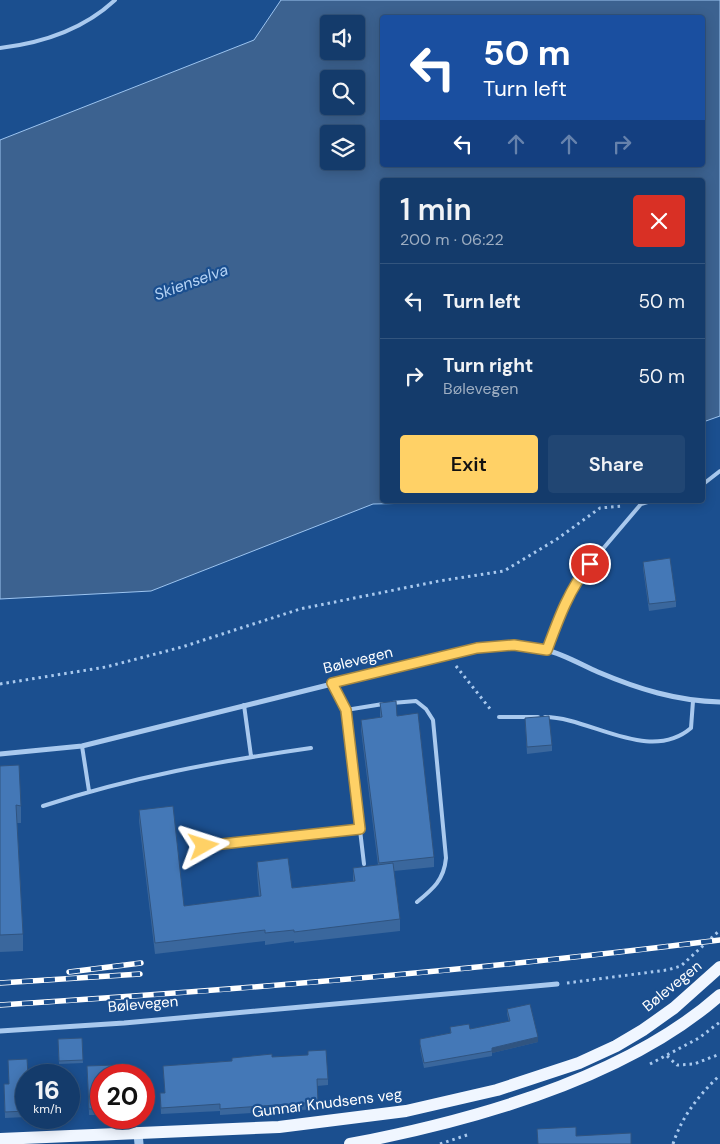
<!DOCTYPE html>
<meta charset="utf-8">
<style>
:root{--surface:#143b6b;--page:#214673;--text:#f1f3f6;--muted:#9dadc1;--line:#33557e;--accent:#ffd166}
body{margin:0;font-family:"DM Sans",sans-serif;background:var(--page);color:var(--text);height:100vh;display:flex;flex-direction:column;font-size:19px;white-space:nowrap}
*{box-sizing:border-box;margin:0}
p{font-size:16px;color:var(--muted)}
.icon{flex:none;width:28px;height:28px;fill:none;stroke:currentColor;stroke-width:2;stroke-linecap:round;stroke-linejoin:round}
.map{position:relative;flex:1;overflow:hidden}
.panel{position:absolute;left:380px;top:178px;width:325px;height:325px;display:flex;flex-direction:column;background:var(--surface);border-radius:5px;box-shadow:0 2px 12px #0003,0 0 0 1px var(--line)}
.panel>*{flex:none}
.hud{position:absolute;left:380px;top:15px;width:325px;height:152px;border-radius:5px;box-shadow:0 2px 12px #0003,0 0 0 1px var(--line);background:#1a4fa0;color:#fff;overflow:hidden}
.tools{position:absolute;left:320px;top:15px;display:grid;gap:10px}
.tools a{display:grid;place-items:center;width:45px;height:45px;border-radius:5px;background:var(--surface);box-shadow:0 2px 12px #0003,0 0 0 1px var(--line);font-size:25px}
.speed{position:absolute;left:15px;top:1064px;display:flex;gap:10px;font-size:25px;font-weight:700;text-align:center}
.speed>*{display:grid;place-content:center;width:65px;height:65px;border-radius:50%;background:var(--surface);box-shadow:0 2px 12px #0003,0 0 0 1px var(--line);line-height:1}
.speed small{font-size:12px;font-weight:400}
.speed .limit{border:8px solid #d22;background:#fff;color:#111}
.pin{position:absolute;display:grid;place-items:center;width:42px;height:42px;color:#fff;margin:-21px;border:2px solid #fff;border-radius:50%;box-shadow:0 1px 5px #0007}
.me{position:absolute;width:55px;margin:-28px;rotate:84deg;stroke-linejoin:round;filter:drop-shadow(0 0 4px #0008)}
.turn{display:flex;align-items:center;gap:18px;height:105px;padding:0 20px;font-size:22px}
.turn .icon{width:65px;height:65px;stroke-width:2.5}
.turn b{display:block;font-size:35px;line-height:42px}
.lanes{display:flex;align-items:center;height:48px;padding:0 20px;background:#0003;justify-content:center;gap:25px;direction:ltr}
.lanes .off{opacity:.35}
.round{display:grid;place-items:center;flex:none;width:52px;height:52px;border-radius:5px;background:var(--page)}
.head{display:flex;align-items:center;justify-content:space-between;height:85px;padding:0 20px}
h1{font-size:30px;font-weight:600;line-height:38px}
.action{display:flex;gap:10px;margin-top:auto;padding:10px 20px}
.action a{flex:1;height:58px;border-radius:5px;background:var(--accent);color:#111;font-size:20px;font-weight:600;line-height:58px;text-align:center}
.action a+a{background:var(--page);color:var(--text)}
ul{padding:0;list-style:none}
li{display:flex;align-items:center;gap:15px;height:75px;padding:0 20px;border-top:1px solid var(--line)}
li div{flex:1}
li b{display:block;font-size:19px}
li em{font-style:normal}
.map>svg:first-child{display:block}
</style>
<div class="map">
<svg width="720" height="1144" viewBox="0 0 720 1144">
<rect width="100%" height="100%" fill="#1b4f8f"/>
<!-- water -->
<path fill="#3c6290" stroke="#9cc4f0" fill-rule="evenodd" d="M 281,0 L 720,0 L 720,416 L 703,422 L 702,180 L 382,180 L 382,500 L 542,500 L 373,504 L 151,591 L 0,599 L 0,140 L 254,40 ZM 382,18 L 702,18 L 702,165 L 382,165 ZM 329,24 L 356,24 L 356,51 L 329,51 ZM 329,79 L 356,79 L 356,106 L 329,106 ZM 329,134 L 356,134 L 356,161 L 329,161 Z"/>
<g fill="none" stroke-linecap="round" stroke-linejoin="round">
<!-- path -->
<path stroke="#a9c9ee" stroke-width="3" stroke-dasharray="2.5 4" stroke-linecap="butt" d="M 456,666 L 491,710
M 0,684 L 106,667 L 182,647 L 300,609 L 439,581 L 504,571 L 557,539 L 600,508 L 624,506
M 567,983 L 667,970 L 681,966 L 720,930
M 667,1056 L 677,1065 L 694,1064 L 720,1054
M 650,1064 L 699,1038 L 720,1022
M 440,1144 L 470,1134
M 673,1144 C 682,1116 699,1095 720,1075"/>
<!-- service -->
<path stroke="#a9c9ee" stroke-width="4" d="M 0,48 C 42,43 84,29 115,0
M 702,485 L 720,471
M 547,650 L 561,611 L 579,577 L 641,504 L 654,500
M 333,683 L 346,710 L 364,864
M 392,703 L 416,701 L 426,709 L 433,720 L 446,858 C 444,880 433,889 417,902
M 244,705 L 251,756
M 346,710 L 383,704
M 499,717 L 538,717
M 545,717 C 590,717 649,764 691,728 L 693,701
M 82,746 L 89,791
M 43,806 C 131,777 220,761 311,748
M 204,846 L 360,829"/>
<!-- minor -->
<path stroke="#a9c9ee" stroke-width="5" d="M 0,754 L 82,746 L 477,648 C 500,646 523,644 546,650 C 563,654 582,665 598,672 C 638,689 677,701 720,702
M 0,1031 L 124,1023 L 557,984"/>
<!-- tertiary -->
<path stroke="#a9c9ee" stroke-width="9" d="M 138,1133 L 139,1144"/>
<!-- primary -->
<path stroke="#f0f6ff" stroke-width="12" d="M 0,1139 L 279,1127 L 406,1111 L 497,1090 L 579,1063 L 616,1046 L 643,1030 L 674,1008 L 720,967
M 350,1144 C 471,1121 626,1078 720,995"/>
<defs>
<path id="rail" d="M 69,972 L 141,963
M 0,983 L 140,974
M 0,1005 C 241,990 481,970 720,940"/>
</defs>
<!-- rail casing -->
<use href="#rail" stroke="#fff" stroke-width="5.5"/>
<!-- rail -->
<use href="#rail" stroke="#1b4f8f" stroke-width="4" stroke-dasharray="11" stroke-linecap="butt"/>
</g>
<!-- wall -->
<path fill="#3a679d" d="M 643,562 L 676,601 L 676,607 L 649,611 L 643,568 Z
M 380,703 L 397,716 L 434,857 L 434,867 L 394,871 L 400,919 L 400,931 L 294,943 L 294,941 L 265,945 L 265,941 L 155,954 L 139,821 L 139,810 L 184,906 L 259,897 L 257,873 L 257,862 L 292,888 L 353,881 L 353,868 L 378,865 L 361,730 L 361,720 L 380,718 Z
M 525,718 L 552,745 L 552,751 L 527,754 Z
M 0,766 L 21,806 L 21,823 L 17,823 L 23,934 L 23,951 L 0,952 Z
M 507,1009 L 538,1042 L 492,1053 L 492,1056 L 424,1068 L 420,1049 L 420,1039 L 450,1033 L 450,1027 L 470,1029 L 509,1022 L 507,1014 Z
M 82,1038 L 83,1063 L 59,1064 L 58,1039 Z
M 308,1051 L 328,1079 L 328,1085 L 317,1086 L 318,1109 L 220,1115 L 220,1111 L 161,1114 L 160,1093 L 165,1093 L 163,1066 L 308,1055 Z
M 87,1066 L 101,1075 L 101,1115 L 89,1115 Z
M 26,1075 L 26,1117 L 5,1118 L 4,1084 L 8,1084 Z"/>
<!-- shaded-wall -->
<path fill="#305480" d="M 538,1037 L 538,1042 L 492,1053 L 492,1048 Z"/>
<!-- building -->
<path fill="#4478b7" stroke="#305480" d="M 670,558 L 676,601 L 649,604 L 643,562 Z
M 396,701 L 397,716 L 418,713 L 434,857 L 379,863 L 361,720 L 382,717 L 380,703 Z
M 549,716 L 552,745 L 527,747 L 525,718 Z
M 19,765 L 21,806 L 16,805 L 23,934 L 0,935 L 0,766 Z
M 173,806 L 184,906 L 261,896 L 257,862 L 288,858 L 292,888 L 355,881 L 353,868 L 393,863 L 400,919 L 294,932 L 294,930 L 265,933 L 265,930 L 155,943 L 139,810 Z
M 530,1004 L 538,1037 L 492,1048 L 492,1051 L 424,1063 L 420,1044 L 420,1039 L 451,1033 L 450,1027 L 469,1024 L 470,1029 L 510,1021 L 507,1009 Z
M 82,1038 L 83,1060 L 59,1061 L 58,1039 Z
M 326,1050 L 328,1079 L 317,1079 L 318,1102 L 220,1109 L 220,1104 L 161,1108 L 160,1093 L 165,1093 L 163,1066 L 232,1061 L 232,1058 L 272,1054 L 272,1057 L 308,1055 L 308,1051 Z
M 27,1059 L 28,1075 L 26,1075 L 26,1111 L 5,1112 L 4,1084 L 9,1084 L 8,1060 Z
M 116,1065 L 117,1075 L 101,1075 L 101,1108 L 89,1109 L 87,1066 Z
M 576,1127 L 576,1136 L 631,1133 L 631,1144 L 538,1144 L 537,1129 Z"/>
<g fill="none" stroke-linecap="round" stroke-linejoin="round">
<defs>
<path id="route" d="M 204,846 L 360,829 L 346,710 L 332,683 L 477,648 L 514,645 L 547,650 C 558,620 569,589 590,564"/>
</defs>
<!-- route casing -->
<use href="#route" stroke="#a68842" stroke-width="12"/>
<!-- route -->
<use href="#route" stroke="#ffd166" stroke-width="9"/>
</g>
<g text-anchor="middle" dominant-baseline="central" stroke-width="4.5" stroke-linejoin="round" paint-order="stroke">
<!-- street labels -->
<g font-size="15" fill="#fff" stroke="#1b4f8f">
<text transform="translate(358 660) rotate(-14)">Bølevegen</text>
<text transform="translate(672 986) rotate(-39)">Bølevegen</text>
<text transform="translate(143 1004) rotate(-5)">Bølevegen</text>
<text transform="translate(327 1103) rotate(-7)">Gunnar Knudsens veg</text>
</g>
<!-- water labels -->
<g font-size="16" font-style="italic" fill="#b5d3f5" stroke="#1b4f8f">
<text transform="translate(191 282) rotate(-20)">Skienselva</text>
</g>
</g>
</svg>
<div class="tools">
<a><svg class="icon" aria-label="sound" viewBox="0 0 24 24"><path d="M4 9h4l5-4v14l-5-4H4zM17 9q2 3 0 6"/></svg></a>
<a><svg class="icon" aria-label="search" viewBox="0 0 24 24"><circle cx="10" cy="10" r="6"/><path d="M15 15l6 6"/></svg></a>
<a><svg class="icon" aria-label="layers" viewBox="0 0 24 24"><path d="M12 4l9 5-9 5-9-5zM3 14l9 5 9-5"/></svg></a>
</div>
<div class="speed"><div>16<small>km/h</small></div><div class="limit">20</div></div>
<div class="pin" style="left:590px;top:564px;background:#d93025"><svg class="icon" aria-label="arrive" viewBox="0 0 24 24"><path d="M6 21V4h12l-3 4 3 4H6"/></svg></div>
<svg class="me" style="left:204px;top:846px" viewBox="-20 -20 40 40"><path d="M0-17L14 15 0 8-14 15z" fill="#ffd166" stroke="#fff" stroke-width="4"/></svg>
<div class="hud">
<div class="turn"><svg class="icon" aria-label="left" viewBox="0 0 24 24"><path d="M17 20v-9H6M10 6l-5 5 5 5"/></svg><div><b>50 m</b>Turn left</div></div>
<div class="lanes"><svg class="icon" aria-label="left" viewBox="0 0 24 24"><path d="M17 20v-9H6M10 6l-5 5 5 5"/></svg><svg class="icon off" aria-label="ahead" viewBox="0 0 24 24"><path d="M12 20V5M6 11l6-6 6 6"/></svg><svg class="icon off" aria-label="ahead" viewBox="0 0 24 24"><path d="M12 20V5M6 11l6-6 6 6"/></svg><svg class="icon off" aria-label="right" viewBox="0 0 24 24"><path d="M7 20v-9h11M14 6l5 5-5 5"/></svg></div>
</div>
<section class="panel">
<div class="head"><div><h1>1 min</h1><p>200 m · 06:22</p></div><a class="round" style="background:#d93025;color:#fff"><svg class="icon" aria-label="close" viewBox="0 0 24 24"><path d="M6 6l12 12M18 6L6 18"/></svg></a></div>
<ul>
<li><svg class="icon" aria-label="left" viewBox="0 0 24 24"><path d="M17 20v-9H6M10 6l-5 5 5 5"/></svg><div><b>Turn left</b></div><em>50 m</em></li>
<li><svg class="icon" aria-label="right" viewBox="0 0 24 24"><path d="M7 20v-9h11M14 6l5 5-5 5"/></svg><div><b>Turn right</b><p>Bølevegen</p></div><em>50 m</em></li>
</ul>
<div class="action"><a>Exit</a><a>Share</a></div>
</section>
</div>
